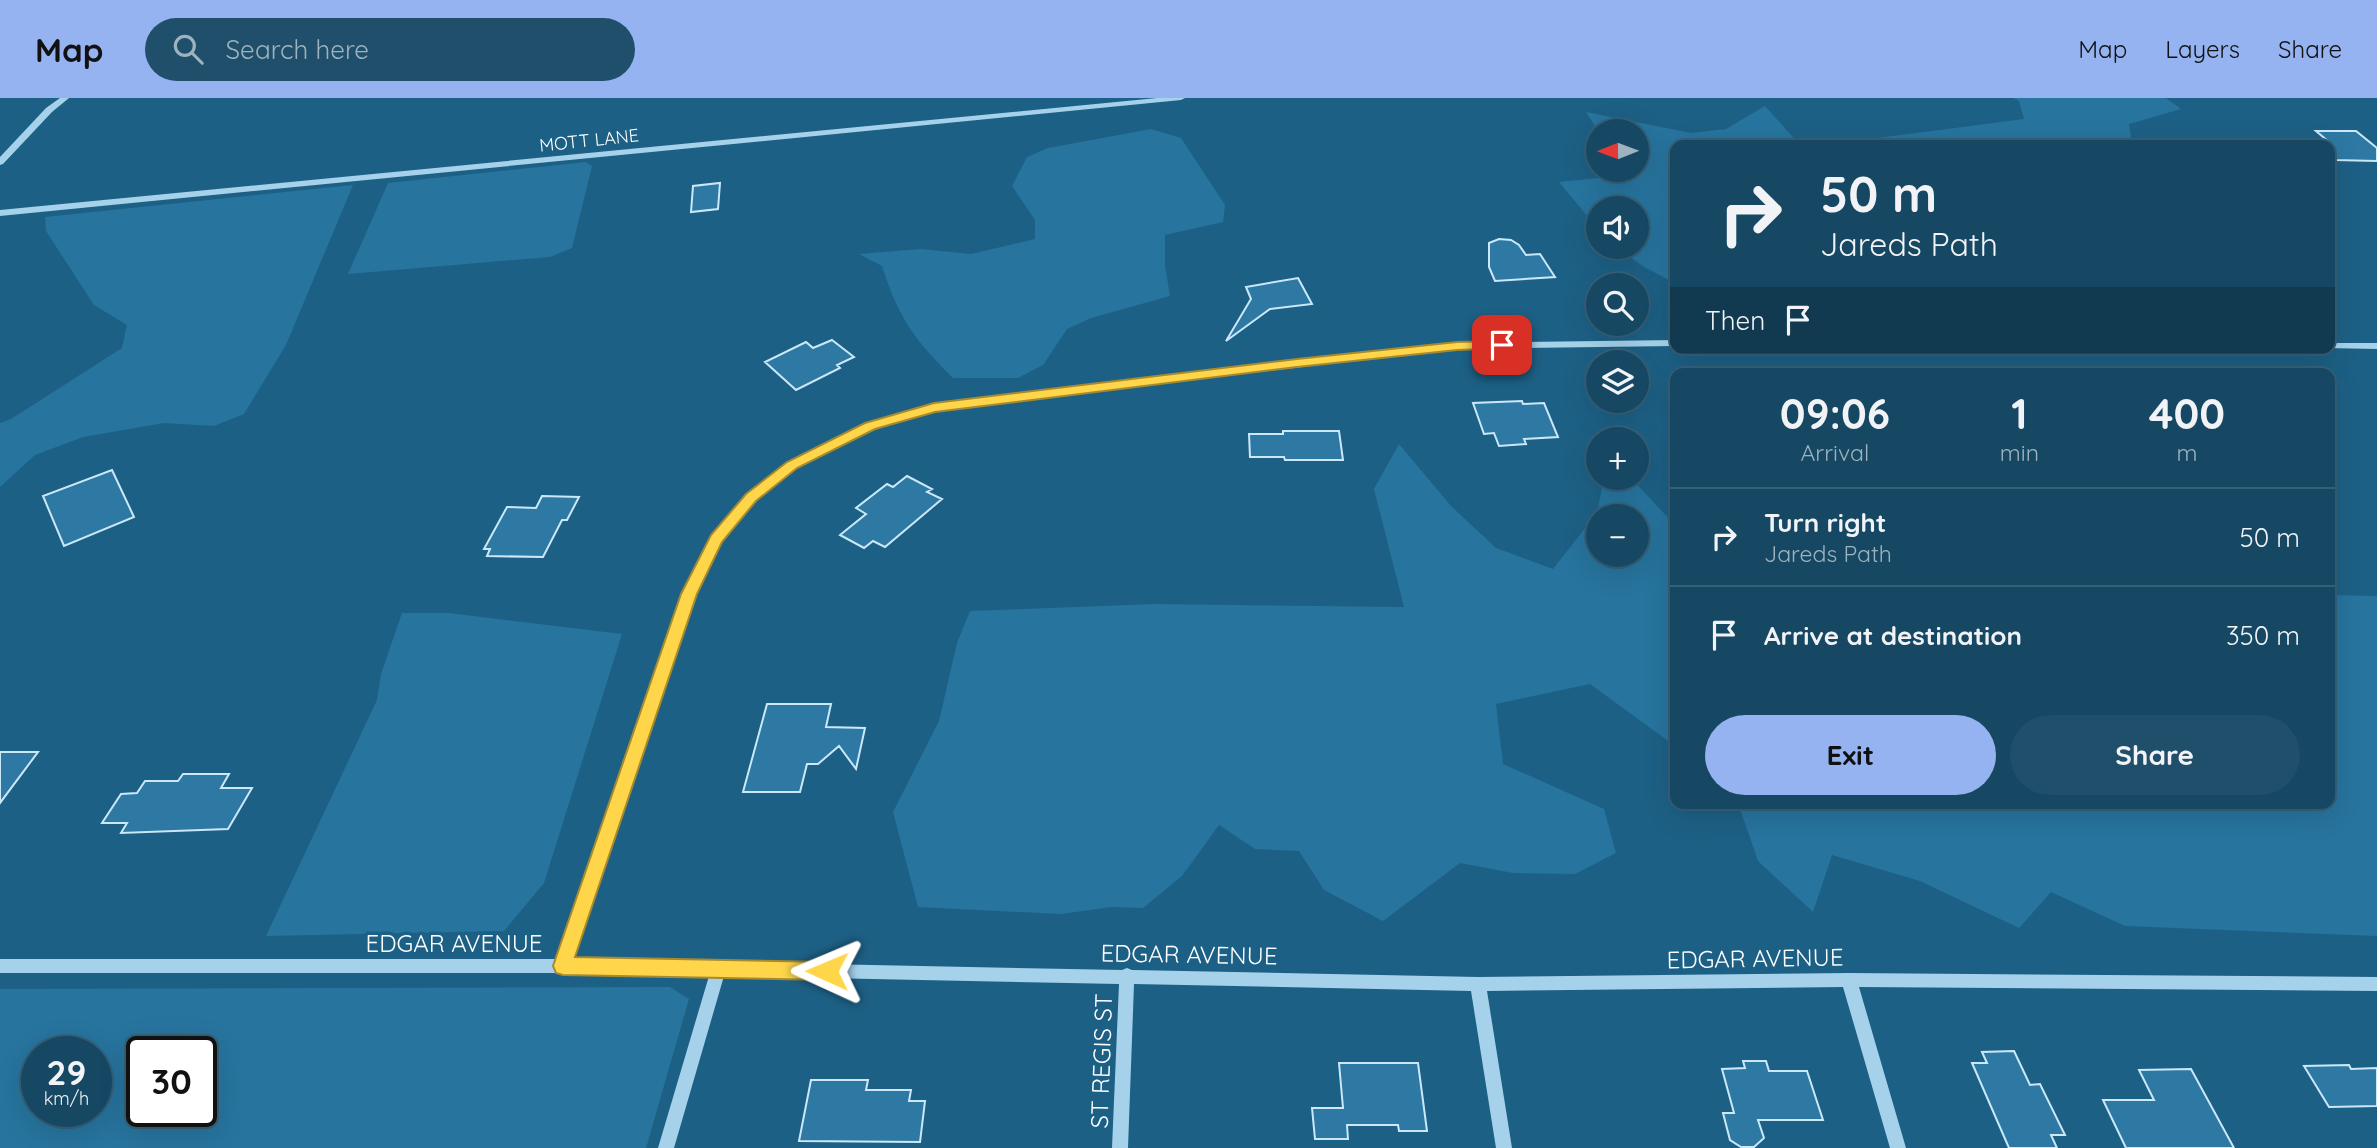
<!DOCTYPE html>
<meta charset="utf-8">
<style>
:root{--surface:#164864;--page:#1f4f6a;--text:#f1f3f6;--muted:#9eb2bf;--line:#356078;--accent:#95b2f1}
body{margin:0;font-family:Quicksand,sans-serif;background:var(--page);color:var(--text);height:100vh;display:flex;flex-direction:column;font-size:26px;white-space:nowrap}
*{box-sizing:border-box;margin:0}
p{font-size:23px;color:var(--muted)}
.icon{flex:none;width:38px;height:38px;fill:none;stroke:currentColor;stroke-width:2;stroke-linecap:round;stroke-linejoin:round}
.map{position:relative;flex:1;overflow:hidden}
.panel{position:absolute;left:1670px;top:270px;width:665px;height:441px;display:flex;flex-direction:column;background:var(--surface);border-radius:14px;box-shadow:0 7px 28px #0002,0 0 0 2px var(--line)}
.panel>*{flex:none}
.banner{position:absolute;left:1670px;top:42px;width:665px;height:214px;border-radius:14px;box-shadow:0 7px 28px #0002,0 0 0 2px var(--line);background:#164864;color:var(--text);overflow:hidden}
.needle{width:46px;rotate:269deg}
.controls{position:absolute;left:1586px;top:21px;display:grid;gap:14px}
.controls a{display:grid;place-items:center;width:63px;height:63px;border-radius:50%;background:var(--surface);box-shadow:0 7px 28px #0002,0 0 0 2px var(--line);font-size:35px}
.speed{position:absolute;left:21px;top:938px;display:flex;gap:14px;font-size:35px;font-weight:700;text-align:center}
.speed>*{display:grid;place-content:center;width:91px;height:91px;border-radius:50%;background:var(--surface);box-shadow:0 7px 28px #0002,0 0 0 2px var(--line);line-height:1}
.speed small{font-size:18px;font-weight:400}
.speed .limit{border:4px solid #111;border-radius:10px;background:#fff;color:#111}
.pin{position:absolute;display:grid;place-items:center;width:60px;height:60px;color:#fff;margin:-30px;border-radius:14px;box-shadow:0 4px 10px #0006}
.me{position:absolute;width:77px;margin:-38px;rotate:271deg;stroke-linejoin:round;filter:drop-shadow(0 0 5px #0008)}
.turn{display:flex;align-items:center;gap:24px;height:147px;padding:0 35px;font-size:32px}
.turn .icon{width:91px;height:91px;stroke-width:2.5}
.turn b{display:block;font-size:49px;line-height:60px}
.then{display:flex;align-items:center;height:66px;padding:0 35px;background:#0003;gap:14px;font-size:26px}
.eta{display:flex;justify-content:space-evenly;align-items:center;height:119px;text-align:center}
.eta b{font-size:42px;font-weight:800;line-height:49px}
.action{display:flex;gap:14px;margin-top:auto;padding:14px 35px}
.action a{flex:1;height:80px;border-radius:42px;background:var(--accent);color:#111;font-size:28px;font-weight:800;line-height:80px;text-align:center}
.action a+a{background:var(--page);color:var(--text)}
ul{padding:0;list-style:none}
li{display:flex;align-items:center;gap:21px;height:98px;padding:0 35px;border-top:2px solid var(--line)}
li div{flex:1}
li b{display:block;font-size:26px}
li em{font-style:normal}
header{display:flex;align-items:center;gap:42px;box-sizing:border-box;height:98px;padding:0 35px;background:var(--accent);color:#111}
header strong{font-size:33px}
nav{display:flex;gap:38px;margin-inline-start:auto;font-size:24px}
.search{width:490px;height:63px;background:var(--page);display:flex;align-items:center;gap:18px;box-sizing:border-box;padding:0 24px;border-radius:38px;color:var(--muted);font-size:26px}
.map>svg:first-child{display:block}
</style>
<header>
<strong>Map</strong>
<div class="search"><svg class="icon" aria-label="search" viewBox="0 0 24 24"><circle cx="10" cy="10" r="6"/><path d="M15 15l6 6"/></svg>Search here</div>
<nav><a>Map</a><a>Layers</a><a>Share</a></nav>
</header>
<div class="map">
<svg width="2377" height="1050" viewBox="0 0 2377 1050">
<rect width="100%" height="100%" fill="#1d6085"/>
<!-- green -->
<path fill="#27749e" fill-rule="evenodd" d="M 2013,0 L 2166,0 L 2181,11 L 2129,26 L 2132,47 L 1845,47 L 1847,44 L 2024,21 L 2019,3 Z
M 1765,8 L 1800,47 L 1675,47 L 1675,185 L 1644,169 L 1616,149 L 1636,149 L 1636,110 L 1598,110 L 1598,131 L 1559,84 L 1626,77 L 1624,72 L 1636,72 L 1636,33 L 1598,33 L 1586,14 L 1691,35 L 1726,31 Z
M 1151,31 L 1181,40 L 1225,107 L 1223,124 L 1165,137 L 1165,168 L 1170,198 L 1091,220 L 1067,231 L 1043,267 L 1018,280 L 953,280 C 914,241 899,221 882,168 L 859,156 L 921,151 L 971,156 L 1035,141 L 1035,122 L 1012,88 L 1027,59 L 1048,50 Z
M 586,64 L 592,68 L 572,150 L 550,159 L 348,176 L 388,85 Z
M 353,87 L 286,247 L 244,316 L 214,328 L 164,325 L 83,339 L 35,357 L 0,389 L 0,325 L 11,321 L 122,250 L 127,227 L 94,207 L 46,133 L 45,119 Z
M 1399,346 L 1451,408 L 1496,450 L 1553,471 L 1597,415 L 1604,380 L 1631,380 L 1675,427 L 1675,648 L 1590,586 L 1496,606 L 1503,666 L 1604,711 L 1616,755 L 1575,776 L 1513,775 L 1460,765 L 1383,823 L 1324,792 L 1299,753 L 1255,751 L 1219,727 L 1182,778 L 1143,810 L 1112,809 L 1061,816 L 918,809 L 893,714 L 939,623 L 957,545 L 970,513 L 1155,506 L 1404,509 L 1374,391 ZM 1636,418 L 1636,457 L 1598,457 L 1598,418 Z
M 2329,497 L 2377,498 L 2377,838 L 2125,828 L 2051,794 L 2019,830 L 1920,783 L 1832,757 L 1813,814 L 1758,763 L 1738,705 L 2329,705 Z
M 402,515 L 449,515 L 622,536 L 544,785 L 504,833 L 266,838 L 377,602 L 381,576 Z
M 670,889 L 689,901 L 646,1050 L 0,1050 L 0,891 ZM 37,954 L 96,954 L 96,1013 L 37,1013 ZM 142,954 L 201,954 L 201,1013 L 142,1013 Z"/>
<!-- building -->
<path fill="#2d79a3" stroke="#cae8f8" stroke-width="2" d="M 2316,33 L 2356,33 L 2377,50 L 2377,63 L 2335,62 L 2329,55 L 2329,44 Z
M 720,85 L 718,111 L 691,114 L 693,88 Z
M 1499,141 L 1511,142 L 1519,147 L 1526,157 L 1540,156 L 1555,179 L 1495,183 L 1489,169 L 1489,145 Z
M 1298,180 L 1312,206 L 1270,211 L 1226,243 L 1251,201 L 1246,189 Z
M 832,242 L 854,259 L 837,267 L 840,270 L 796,292 L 765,264 L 806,244 L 813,250 Z
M 1522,303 L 1523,306 L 1544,305 L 1558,339 L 1524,341 L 1526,346 L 1499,348 L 1494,335 L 1484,336 L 1473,305 Z
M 1283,333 L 1339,333 L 1343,362 L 1285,362 L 1284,359 L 1250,359 L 1249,336 L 1283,336 Z
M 112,372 L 134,419 L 64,448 L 43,398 Z
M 907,378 L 932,391 L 927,394 L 942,401 L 885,449 L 873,443 L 864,450 L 840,437 L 866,416 L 856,410 L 887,386 L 893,389 Z
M 542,398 L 579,399 L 567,422 L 562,422 L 543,459 L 487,458 L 490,451 L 484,451 L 507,409 L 536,410 Z
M 767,606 L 831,606 L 826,629 L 865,630 L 856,671 L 839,648 L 818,666 L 807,666 L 800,694 L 743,694 Z
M 0,654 L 38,654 L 0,705 Z
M 183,676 L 229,676 L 221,690 L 252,690 L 228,731 L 121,735 L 127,725 L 102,725 L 121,696 L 137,695 L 145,683 L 178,683 Z
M 2014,953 L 2030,987 L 2040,986 L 2065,1037 L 2051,1037 L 2057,1050 L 2009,1050 L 1972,965 L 1987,965 L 1982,954 Z
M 1743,963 L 1766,963 L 1769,973 L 1807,973 L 1823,1022 L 1758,1022 L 1764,1040 L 1754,1049 L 1741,1049 L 1730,1042 L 1723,1015 L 1734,1015 L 1722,971 L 1745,970 Z
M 1339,965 L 1418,965 L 1427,1033 L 1399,1033 L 1398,1027 L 1347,1027 L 1348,1041 L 1315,1041 L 1312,1010 L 1343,1010 Z
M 2349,967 L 2351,971 L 2377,970 L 2377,1008 L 2329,1009 L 2304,968 Z
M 2191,971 L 2234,1050 L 2126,1050 L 2103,1002 L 2154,1002 L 2139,972 Z
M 811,982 L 868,982 L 866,992 L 911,992 L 909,1003 L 925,1003 L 920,1044 L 799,1043 Z"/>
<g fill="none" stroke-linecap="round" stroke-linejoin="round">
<!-- minor -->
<path fill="#a5d2ea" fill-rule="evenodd" d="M 60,0 L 69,0 L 52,14 L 3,66 L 0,67 L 0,59 L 46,10 Z
M 1157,0 L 1185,0 L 1181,2 L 0,118 L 0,112 Z
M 1675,242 L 1675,248 L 1457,251 L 935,312 C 854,335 765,373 718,448 C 709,463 703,480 695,496 L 573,861 L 1122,872 L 1127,870 L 1132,872 L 1478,879 L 1849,875 L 2377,879 L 2377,893 L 1859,889 L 1906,1050 L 1890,1050 L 1843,889 L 1487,893 L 1512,1050 L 1496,1050 L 1471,893 L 1134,886 L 1128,1050 L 1112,1050 L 1119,886 L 724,878 L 674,1050 L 658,1050 L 709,878 L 563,875 L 0,875 L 0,861 L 558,861 L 683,496 C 692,478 699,460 709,443 C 758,366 851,328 935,306 L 1457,245 Z
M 2329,245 L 2377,245 L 2377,251 L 2326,250 L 2329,250 Z"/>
</g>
<!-- route -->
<path fill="#ffd54a" stroke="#a68a30" stroke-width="2" d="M 1502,243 L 1507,244 L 1507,250 L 1457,252 L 1297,269 L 935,314 L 875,331 L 797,370 L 756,403 L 722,444 L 697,496 L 575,859 L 827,864 L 834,867 L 837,873 L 834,880 L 827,882 L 563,877 L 556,875 L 553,868 L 681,496 L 711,437 L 746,396 L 787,364 L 865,325 L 934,305 L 1297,261 L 1457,244 Z"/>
<g text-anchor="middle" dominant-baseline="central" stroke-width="7" stroke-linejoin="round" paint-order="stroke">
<!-- far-street labels -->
<g font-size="18" fill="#fff" stroke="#1d6085">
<text transform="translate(589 42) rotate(-6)">MOTT LANE</text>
</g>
<!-- near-street labels -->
<g font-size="24" fill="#fff" stroke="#1d6085">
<text x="454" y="845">EDGAR AVENUE</text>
<text transform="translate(1189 856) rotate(1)">EDGAR AVENUE</text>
<text transform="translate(1755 860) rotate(-1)">EDGAR AVENUE</text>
<text transform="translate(1101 963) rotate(-88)">ST REGIS ST</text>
</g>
</g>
</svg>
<div class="controls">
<a><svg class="needle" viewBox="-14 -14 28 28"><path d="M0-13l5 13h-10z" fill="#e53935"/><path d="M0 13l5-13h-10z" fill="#9eb2bf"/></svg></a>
<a><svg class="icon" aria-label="sound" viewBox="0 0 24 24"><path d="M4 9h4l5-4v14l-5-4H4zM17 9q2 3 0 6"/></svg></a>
<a><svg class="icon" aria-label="search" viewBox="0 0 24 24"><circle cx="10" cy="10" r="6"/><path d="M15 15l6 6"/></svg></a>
<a><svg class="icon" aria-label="layers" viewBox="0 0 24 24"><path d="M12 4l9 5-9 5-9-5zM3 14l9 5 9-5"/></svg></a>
<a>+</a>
<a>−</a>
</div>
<div class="speed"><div>29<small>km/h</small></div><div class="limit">30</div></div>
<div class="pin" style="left:1502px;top:247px;background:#d93025"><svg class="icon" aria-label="arrive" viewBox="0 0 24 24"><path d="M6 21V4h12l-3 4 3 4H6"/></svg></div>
<svg class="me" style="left:827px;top:873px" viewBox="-20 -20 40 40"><path d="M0-17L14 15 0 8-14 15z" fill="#ffd54a" stroke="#fff" stroke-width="4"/></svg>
<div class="banner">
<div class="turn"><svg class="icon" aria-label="right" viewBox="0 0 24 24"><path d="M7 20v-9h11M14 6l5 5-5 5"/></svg><div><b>50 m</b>Jareds Path</div></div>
<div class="then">Then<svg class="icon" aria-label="arrive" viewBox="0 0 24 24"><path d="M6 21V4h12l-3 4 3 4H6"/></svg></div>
</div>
<section class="panel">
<div class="eta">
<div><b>09:06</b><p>Arrival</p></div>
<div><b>1</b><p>min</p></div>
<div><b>400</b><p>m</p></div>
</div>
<ul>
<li><svg class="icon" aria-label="right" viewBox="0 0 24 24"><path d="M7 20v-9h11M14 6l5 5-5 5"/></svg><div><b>Turn right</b><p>Jareds Path</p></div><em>50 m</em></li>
<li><svg class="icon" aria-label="arrive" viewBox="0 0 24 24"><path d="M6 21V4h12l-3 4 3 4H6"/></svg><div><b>Arrive at destination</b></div><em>350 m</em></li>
</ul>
<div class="action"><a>Exit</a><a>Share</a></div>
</section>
</div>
